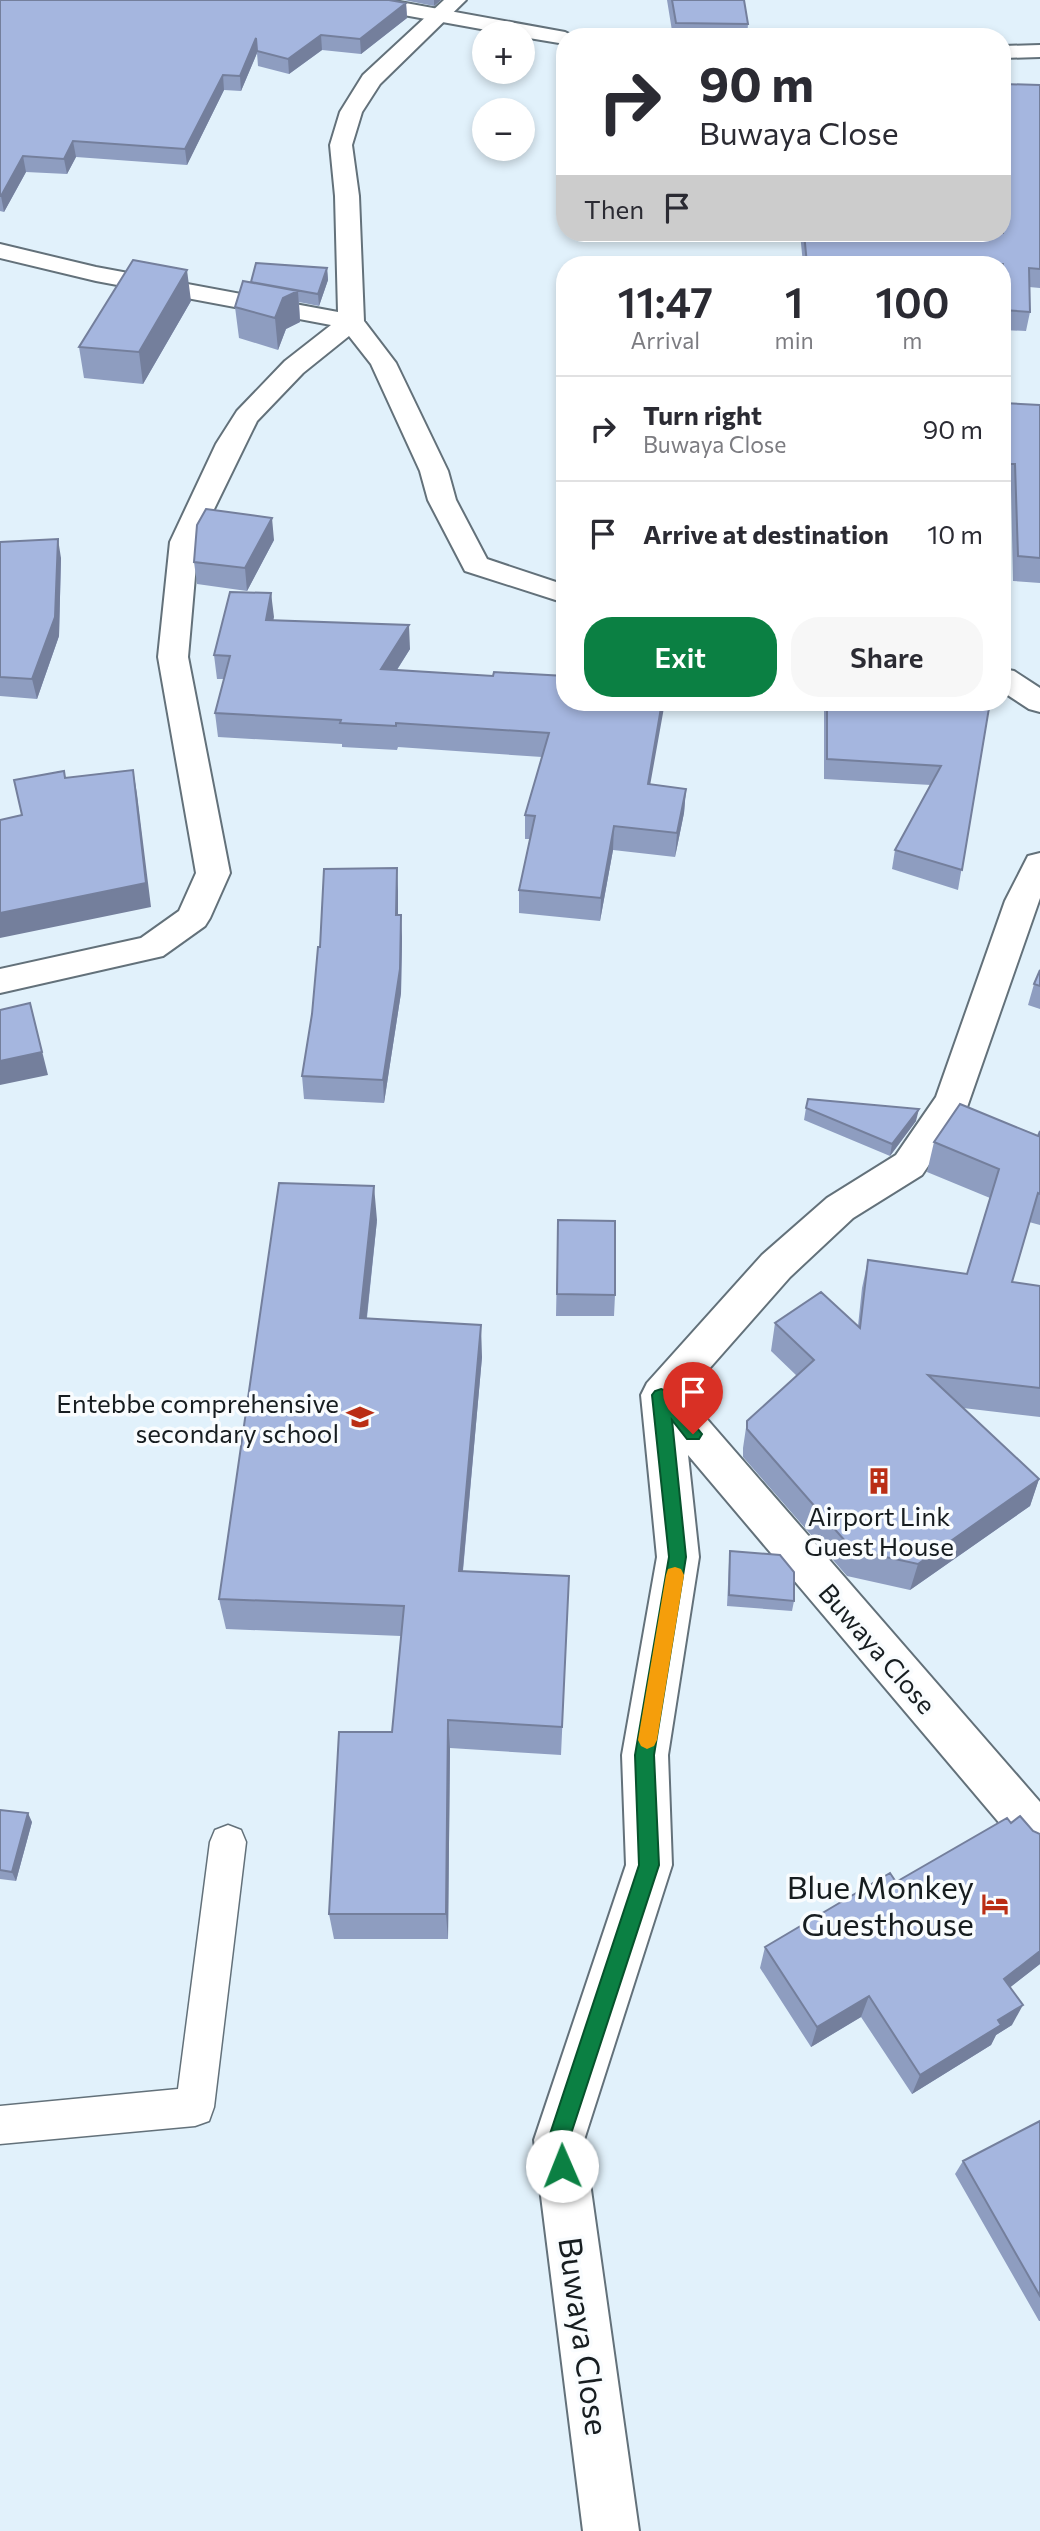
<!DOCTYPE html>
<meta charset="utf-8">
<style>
:root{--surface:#fff;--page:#f7f7f7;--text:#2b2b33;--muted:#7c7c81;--line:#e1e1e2;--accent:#0b8043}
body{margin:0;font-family:Commissioner,sans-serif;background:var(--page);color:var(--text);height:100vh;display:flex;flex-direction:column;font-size:26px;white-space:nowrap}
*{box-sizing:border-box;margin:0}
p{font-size:23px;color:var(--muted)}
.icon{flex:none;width:38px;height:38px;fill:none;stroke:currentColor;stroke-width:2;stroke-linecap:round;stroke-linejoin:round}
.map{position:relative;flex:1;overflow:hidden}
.side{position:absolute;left:556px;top:256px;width:455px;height:455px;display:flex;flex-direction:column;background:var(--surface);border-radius:28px;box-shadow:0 4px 10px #0003}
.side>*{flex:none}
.hud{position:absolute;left:556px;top:28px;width:455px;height:214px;border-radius:28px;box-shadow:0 4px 10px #0003;background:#fff;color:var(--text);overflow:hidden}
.tools{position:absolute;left:472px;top:21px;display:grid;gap:14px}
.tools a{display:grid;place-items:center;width:63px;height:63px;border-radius:50%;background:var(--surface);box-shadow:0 4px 10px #0003;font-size:35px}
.pin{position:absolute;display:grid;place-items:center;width:60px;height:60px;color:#fff;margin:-72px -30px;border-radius:50% 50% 50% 0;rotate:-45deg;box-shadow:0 0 7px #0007}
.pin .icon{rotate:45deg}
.me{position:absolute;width:77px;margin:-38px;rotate:359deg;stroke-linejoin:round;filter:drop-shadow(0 0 5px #0008)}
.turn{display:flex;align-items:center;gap:24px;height:147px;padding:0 28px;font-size:32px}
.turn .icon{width:91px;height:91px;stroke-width:2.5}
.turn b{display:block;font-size:49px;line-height:60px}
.then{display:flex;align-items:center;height:66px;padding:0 28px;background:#0003;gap:14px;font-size:26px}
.eta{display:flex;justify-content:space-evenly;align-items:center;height:119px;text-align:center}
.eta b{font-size:42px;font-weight:600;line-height:49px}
.cta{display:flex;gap:14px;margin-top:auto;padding:14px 28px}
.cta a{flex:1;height:80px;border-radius:28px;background:var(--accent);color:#fff;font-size:28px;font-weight:600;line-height:80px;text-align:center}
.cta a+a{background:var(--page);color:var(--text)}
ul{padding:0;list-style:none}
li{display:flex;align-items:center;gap:21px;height:105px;padding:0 28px;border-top:2px solid var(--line)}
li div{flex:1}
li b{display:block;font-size:26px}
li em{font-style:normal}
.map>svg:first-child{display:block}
</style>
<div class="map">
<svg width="1040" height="2531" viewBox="0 0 1040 2531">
<rect width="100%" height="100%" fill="#e1f1fb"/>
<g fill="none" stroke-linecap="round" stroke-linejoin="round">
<defs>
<path id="service" d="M 228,1825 L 241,1830 L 246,1842 L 214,2107 L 209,2121 L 195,2126 L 0,2144 L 0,2106 L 178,2089 L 210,1842 L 215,1830 Z"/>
<path id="minor" d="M 444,0 L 466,0 L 380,84 L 362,112 L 352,145 L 359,196 L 364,321 L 396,363 L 448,471 L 456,500 L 487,559 L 565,585 L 565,603 L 465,571 L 428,500 L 420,471 L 371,364 L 349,336 L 303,373 L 257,421 L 198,542 L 188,657 L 230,873 L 210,918 L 205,926 L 163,956 L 0,993 L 0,969 L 141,938 L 179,911 L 196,873 L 158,657 L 170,542 L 216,444 L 237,411 L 285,361 L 331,325 L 96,281 L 0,258 L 0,244 L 96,267 L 338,312 L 335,196 L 330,145 L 340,112 L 363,75 Z
M 1003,669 L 1014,671 L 1040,688 L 1040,712 L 1029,709 L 1003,692 Z
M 1040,853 L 1040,898 L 966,1110 L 922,1175 L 853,1218 L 790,1277 L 686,1395 L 1040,1802 L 1040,1858 L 1024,1852 L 688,1455 L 699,1557 L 668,1755 L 672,1865 L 584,2140 L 639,2531 L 583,2531 L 534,2140 L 626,1865 L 622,1755 L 657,1557 L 641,1395 L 647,1383 L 762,1255 L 827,1198 L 896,1155 L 936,1097 L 1005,901 L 1028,856 Z"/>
<path id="tertiary" d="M 344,0 L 389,0 L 565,32 L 575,37 L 565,37 L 565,44 L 523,37 L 523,33 L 503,33 L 354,6 L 347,4 Z
M 1040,45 L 1040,57 L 1003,58 L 1003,46 Z"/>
</defs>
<!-- service casing -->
<use href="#service" stroke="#63717a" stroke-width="3"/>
<!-- minor casing -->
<use href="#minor" stroke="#63717a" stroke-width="4"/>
<!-- tertiary casing -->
<use href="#tertiary" stroke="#63717a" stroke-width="4"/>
<!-- service -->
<use href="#service" fill="#fff" fill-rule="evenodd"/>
<!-- minor -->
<use href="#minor" fill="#fff" fill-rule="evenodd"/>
<!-- tertiary -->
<use href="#tertiary" fill="#fff" fill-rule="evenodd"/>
</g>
<!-- wall -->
<path fill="#8e9dc0" d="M 0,0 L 406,3 L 407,18 L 361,54 L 322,50 L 289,74 L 258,66 L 257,53 L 241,91 L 224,90 L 187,165 L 76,157 L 67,174 L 26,172 L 4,212 L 0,211 Z
M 404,0 L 441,0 L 434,6 Z
M 667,0 L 744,0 L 748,24 L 747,37 L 673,37 Z
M 1040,85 L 1040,288 L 1029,287 L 1030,312 L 1026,331 L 1003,330 L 1003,264 L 803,264 L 800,233 L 793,233 L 1003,233 Z
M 327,268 L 328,280 L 319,306 L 299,302 L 300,322 L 286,329 L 278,350 L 239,338 L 235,307 L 251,282 Z
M 191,301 L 143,384 L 84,378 L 79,347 Z
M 1003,403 L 1040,405 L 1040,583 L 1013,581 L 1011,489 L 1003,489 Z
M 274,540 L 247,591 L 197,584 L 194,562 Z
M 0,542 L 61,558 L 59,636 L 37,699 L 0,696 Z
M 271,593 L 273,620 L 410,649 L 397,670 L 493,676 L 650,784 L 686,789 L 684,813 L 675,857 L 613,850 L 600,921 L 519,913 L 519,890 L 530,839 L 525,839 L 525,815 L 542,757 L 398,747 L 397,750 L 342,747 L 342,744 L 218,737 L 215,713 L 224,679 L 217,679 L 214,655 Z
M 824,702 L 990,702 L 958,890 L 892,869 L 895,850 L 931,785 L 824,779 Z
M 398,891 L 398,915 L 402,938 L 401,993 L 384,1103 L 304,1099 L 302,1076 L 312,1014 L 320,947 Z
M 1040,970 L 1040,1009 L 1028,1005 L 1034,984 Z
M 806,1108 L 916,1121 L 890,1156 L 804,1120 Z
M 1040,1131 L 1040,1225 L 1029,1222 L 1012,1282 L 1040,1286 L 1040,1417 L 963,1408 L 1039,1479 L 1030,1506 L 910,1590 L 847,1576 L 743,1457 L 743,1448 L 747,1421 L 797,1376 L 771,1351 L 775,1323 L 858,1326 L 862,1288 L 868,1260 L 967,1274 L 990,1198 L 927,1172 L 934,1142 L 1038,1136 Z
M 377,1220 L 367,1318 L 482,1357 L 463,1571 L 569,1576 L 561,1755 L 450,1748 L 448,1939 L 334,1939 L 329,1914 L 392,1732 L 401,1636 L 226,1629 L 219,1599 Z
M 558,1220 L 615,1295 L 614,1316 L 556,1316 Z
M 730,1551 L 794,1601 L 792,1611 L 727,1606 L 729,1562 Z
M 0,1810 L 32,1822 L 16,1881 L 0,1879 Z
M 1011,1823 L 1040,1834 L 1040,1964 L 1010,1987 L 1012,2025 L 996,2035 L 991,2045 L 912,2094 L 861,2017 L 811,2047 L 760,1968 L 765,1947 L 896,1882 Z
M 1040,2121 L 1040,2321 L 1039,2321 L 955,2174 L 963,2161 Z"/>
<!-- shaded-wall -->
<path fill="#747f9c" d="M 434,0 L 441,0 L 434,6 Z
M 406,3 L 407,18 L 361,54 L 360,39 Z
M 321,35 L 322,50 L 289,74 L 288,59 Z
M 256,38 L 257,53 L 241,91 L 240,76 Z
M 223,75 L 224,90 L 187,165 L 185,149 Z
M 73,141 L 76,157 L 67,174 L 64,159 Z
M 23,156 L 26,172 L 4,212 L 1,196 Z
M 327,268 L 328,280 L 319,306 L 318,294 Z
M 187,270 L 191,301 L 143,384 L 139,352 Z
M 298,291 L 300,322 L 286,329 L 278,350 L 275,318 L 283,298 Z
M 272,518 L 274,540 L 247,591 L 245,568 Z
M 58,539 L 61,558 L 59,636 L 37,699 L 32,679 Z
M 271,593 L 274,617 L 269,644 L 266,620 Z
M 409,625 L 410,649 L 382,693 L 381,669 Z
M 662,702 L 665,702 L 646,808 L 648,784 Z
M 133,770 L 137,794 L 151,907 L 0,938 L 0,913 Z
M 686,789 L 684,813 L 675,857 L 677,833 Z
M 614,826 L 613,850 L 600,921 L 601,898 Z
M 397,868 L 398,891 L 398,938 L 396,915 Z
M 401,915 L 402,938 L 401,993 L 384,1103 L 383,1080 Z
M 30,1003 L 48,1075 L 0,1085 L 0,1061 Z
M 919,1109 L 916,1121 L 890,1156 L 892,1144 Z
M 374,1186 L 377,1220 L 363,1351 L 360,1318 Z
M 481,1325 L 482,1357 L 460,1601 L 459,1571 Z
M 1039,1479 L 1030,1506 L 910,1590 L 918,1564 Z
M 448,1720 L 450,1748 L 448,1939 L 446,1914 Z
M 28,1813 L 32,1822 L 16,1881 L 12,1872 Z
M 1040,1951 L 1040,1964 L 994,2000 L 1004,1979 Z
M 869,1996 L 861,2017 L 811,2047 L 817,2027 Z
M 1023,2005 L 1012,2025 L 996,2035 L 991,2045 L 912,2094 L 920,2075 L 998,2020 Z"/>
<!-- building -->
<path fill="#a5b6df" stroke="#747f9c" stroke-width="2" d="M 0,0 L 389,0 L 406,3 L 360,39 L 321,35 L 288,59 L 257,51 L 256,38 L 240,76 L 223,75 L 185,149 L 73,141 L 64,159 L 23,156 L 1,196 L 0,196 Z
M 672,0 L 744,0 L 748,24 L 676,23 Z
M 1003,84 L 1040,85 L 1040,269 L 1029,268 L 1030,312 L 1003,310 L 1003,264 L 807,264 L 804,233 L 1003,233 Z
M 133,260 L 187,270 L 139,352 L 79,347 Z
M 256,263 L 327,268 L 318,294 L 251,282 Z
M 243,281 L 298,291 L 283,298 L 275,318 L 235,307 Z
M 1003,403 L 1040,405 L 1040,558 L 1018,556 L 1015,464 L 1003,464 Z
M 206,509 L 272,518 L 245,568 L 194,562 L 197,525 Z
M 58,539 L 55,617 L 32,679 L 0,677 L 0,542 Z
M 230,592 L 271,593 L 266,620 L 409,625 L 381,669 L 493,676 L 494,672 L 565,676 L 565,702 L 662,702 L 648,784 L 686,789 L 677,833 L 614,826 L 601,898 L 519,890 L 535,816 L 525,815 L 549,733 L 396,723 L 396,726 L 340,723 L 341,720 L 215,713 L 230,656 L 214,655 Z
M 827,702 L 990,702 L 962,870 L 895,850 L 941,766 L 827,759 Z
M 133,770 L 146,883 L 0,913 L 0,820 L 22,815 L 14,780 L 64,771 L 65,778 Z
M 397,868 L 396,915 L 401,915 L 400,969 L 383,1080 L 302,1076 L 312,1014 L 318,947 L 320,947 L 324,869 Z
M 1040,970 L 1040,986 L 1034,984 Z
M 30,1003 L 42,1052 L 0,1061 L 0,1010 Z
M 808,1099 L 919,1109 L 892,1144 L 806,1108 Z
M 960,1104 L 1038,1136 L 1040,1131 L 1040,1194 L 1038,1193 L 1012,1282 L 1040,1286 L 1040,1388 L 928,1375 L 1039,1479 L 918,1564 L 853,1550 L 747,1429 L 747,1421 L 814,1360 L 775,1323 L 821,1292 L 860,1328 L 868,1260 L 967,1274 L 999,1169 L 934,1142 Z
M 279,1183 L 374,1186 L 360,1318 L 481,1325 L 459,1571 L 569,1576 L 562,1727 L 448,1720 L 446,1914 L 329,1914 L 339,1732 L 392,1732 L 404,1606 L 219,1599 Z
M 558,1220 L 615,1221 L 615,1295 L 557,1294 Z
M 730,1551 L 780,1555 L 794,1572 L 794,1601 L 729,1595 Z
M 0,1810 L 28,1813 L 12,1872 L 0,1870 Z
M 1020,1816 L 1033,1831 L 1040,1834 L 1040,1951 L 1004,1979 L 1023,2005 L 998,2020 L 1001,2025 L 920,2075 L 869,1996 L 817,2027 L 765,1947 L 890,1873 L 896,1882 L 1007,1818 L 1011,1823 Z
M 1040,2121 L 1040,2296 L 963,2161 Z"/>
<!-- route -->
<path fill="#0b8043" stroke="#07532c" stroke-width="2" d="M 661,1389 L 667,1391 L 702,1434 L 699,1439 L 687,1439 L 672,1420 L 686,1557 L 654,1755 L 659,1865 L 569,2140 L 573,2166 L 570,2174 L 562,2177 L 555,2174 L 548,2140 L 639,1865 L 635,1755 L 669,1557 L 652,1395 L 655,1391 Z"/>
<!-- slow -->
<path fill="#f59e0b" d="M 675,1567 L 681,1569 L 684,1575 L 657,1740 L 654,1746 L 647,1749 L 641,1746 L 638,1740 L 666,1575 L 668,1569 Z"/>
<!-- icons -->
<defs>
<symbol id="school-bare" viewBox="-9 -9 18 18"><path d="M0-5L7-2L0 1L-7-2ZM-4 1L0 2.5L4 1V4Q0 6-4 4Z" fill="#ba2e15" stroke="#f9fcfe" stroke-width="2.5" paint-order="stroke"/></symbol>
<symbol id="building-bare" viewBox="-9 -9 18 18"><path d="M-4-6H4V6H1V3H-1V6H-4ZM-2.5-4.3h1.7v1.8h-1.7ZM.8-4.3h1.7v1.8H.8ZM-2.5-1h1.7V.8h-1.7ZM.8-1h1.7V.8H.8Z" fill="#ba2e15" stroke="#f9fcfe" stroke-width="2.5" paint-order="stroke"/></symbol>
<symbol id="hotel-bare" viewBox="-9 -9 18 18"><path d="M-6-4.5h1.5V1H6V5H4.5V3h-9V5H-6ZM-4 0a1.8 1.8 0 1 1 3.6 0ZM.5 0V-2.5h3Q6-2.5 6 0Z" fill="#ba2e15" stroke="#f9fcfe" stroke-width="2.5" paint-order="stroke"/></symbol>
</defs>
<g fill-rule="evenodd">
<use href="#school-bare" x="341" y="1398" width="38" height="38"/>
<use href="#building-bare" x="860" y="1462" width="38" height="38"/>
<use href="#hotel-bare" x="976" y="1885" width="38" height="38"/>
</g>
<g text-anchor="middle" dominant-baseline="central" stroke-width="7" stroke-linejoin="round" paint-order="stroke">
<!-- poi labels -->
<g font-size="26" fill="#171d20" stroke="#f9fcfe" text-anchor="end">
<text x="339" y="1402">Entebbe comprehensive<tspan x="339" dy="30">secondary school</tspan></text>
<text x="879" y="1515" text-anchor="middle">Airport Link<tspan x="879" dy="30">Guest House</tspan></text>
</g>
<!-- street labels -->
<g font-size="26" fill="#171d20" stroke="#f9fcfe">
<text transform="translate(878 1648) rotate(49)">Buwaya Close</text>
</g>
<!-- near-poi labels -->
<g font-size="32" fill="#171d20" stroke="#f9fcfe" text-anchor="end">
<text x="974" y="1886">Blue Monkey<tspan x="974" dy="37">Guesthouse</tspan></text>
</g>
<!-- near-street labels -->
<g font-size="32" fill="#171d20" stroke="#f9fcfe">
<text transform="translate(585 2336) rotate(82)">Buwaya Close</text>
</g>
</g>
</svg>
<div class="tools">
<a>+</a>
<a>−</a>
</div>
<div class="pin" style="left:693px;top:1434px;background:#d93025"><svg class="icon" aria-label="arrive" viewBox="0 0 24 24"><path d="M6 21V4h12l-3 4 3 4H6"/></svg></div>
<svg class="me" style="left:562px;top:2166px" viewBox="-20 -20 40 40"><circle r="19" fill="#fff"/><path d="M0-13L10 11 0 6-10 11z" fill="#0b8043"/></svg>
<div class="hud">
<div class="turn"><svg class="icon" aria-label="right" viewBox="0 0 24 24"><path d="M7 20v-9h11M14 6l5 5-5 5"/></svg><div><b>90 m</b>Buwaya Close</div></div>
<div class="then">Then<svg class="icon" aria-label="arrive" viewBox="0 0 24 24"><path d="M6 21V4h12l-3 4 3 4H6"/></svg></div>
</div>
<section class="side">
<div class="eta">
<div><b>11:47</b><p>Arrival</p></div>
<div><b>1</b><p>min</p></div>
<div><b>100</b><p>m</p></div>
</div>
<ul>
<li><svg class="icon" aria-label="right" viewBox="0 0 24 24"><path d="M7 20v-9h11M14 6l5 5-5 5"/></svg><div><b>Turn right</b><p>Buwaya Close</p></div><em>90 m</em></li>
<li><svg class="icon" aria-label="arrive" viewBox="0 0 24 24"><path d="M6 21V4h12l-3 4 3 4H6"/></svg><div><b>Arrive at destination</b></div><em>10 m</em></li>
</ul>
<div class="cta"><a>Exit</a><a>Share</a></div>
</section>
</div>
